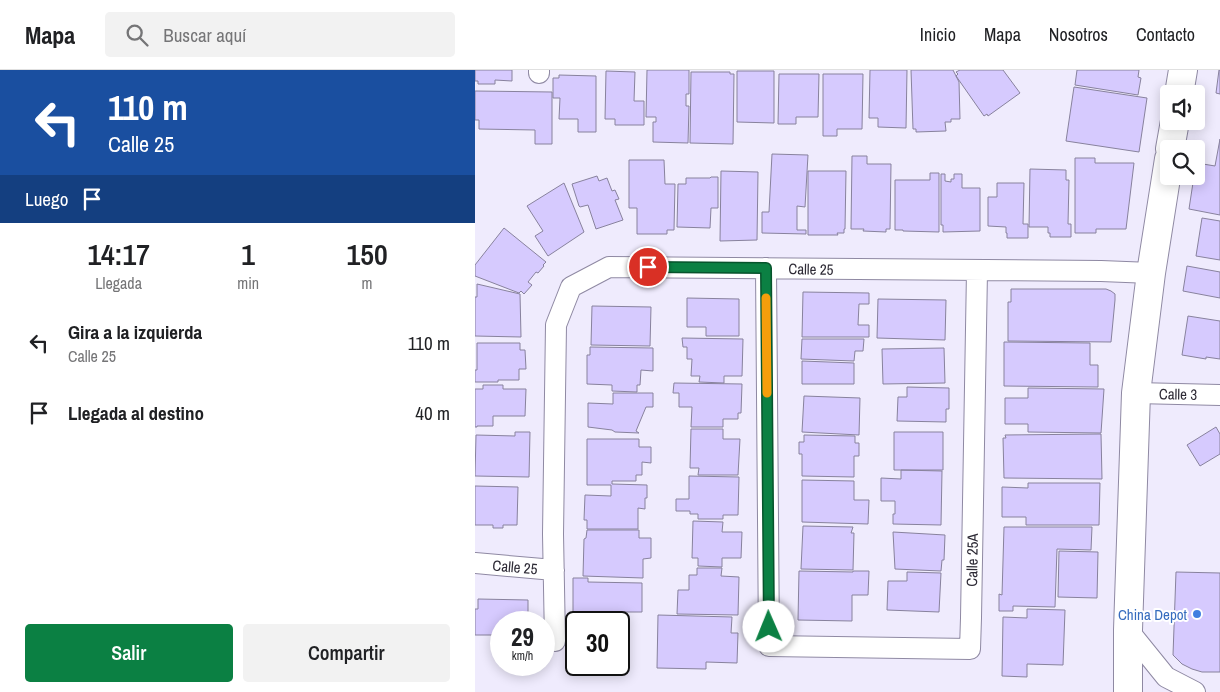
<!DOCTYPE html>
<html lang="es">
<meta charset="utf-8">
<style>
:root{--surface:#fff;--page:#f2f2f2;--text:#202124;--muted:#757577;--line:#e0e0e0;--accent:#0b8043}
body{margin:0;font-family:"Archivo Narrow",sans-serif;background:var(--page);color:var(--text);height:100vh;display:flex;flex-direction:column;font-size:19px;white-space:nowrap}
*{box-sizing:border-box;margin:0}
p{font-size:16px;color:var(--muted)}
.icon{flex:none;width:28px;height:28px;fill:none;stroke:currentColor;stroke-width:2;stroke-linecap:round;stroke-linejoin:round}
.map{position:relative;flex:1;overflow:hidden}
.side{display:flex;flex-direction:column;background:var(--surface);width:475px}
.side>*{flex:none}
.top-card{background:#1a4fa0;color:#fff;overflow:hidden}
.buttons{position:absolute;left:685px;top:15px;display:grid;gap:10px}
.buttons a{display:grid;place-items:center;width:45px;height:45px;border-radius:5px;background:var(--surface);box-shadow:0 2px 12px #0003;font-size:25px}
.speed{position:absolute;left:15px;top:541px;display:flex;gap:10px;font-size:25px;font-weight:700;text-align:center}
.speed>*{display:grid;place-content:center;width:65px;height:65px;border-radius:50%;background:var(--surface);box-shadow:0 2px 12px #0003;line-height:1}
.speed small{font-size:12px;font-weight:400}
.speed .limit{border:2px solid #111;border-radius:8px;background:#fff;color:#111}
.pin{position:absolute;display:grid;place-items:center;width:42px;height:42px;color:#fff;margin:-21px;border:2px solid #fff;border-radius:50%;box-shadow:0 1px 5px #0007}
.me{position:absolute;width:55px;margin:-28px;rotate:359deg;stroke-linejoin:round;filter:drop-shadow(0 0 4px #0008)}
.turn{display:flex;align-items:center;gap:18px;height:105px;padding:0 25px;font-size:22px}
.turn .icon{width:65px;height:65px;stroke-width:2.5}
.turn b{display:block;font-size:35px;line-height:42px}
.then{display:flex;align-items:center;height:48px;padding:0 25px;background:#0003;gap:10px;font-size:19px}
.eta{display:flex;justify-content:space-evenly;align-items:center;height:85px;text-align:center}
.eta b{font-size:30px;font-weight:600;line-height:35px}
.action{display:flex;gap:10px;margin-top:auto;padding:10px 25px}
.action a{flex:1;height:58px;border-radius:5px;background:var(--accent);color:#fff;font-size:20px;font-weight:600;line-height:58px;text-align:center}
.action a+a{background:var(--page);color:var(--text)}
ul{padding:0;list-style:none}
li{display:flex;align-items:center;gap:15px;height:70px;padding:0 25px}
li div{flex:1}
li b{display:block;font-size:19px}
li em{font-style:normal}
header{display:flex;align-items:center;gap:30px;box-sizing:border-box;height:70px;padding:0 25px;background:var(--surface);border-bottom:1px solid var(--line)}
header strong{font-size:24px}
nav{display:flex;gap:28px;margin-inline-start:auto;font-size:18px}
.search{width:350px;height:45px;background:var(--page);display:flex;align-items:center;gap:12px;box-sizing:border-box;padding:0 18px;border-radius:5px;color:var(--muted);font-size:19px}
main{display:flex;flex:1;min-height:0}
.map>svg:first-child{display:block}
</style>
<header>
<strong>Mapa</strong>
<div class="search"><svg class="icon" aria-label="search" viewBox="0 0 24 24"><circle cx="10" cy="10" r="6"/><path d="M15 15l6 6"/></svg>Buscar aquí</div>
<nav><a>Inicio</a><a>Mapa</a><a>Nosotros</a><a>Contacto</a></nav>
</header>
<main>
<section class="side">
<div class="top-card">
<div class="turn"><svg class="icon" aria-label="left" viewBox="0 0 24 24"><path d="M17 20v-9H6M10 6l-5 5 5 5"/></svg><div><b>110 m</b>Calle 25</div></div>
<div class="then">Luego<svg class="icon" aria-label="arrive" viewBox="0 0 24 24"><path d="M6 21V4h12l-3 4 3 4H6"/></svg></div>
</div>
<div class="eta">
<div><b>14:17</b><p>Llegada</p></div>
<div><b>1</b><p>min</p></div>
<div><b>150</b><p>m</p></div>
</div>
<ul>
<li><svg class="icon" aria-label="left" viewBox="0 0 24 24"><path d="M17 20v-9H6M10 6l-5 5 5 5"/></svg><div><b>Gira a la izquierda</b><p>Calle 25</p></div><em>110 m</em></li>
<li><svg class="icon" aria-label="arrive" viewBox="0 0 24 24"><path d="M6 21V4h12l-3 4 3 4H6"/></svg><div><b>Llegada al destino</b></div><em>40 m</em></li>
</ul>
<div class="action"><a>Salir</a><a>Compartir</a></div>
</section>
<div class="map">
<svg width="745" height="622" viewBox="0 0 745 622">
<rect width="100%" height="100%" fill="#efebfd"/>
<!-- building -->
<path fill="#d6cafe" stroke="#88829d" d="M 0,0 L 37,0 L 37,11 L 20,10 L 20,14 L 3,14 L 3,11 L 0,11 Z
M 172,0 L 214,0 L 214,24 L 211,24 L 211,36 L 214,36 L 213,73 L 178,72 L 178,52 L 181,52 L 181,47 L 171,47 Z
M 395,0 L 432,0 L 431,58 L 403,57 L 403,48 L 394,48 Z
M 436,0 L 478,0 L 484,12 L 485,49 L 476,49 L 476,52 L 470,52 L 471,61 L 441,62 L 441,59 L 438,59 Z
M 485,0 L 528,0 L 545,23 L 513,46 L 512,44 L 509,46 L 481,6 L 483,4 L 481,2 Z
M 602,0 L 664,0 L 663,7 L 666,8 L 663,25 L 600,15 Z
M 744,0 L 745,0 L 745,24 L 741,23 Z
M 131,1 L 160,2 L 159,31 L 169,31 L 169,55 L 140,55 L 140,49 L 130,49 Z
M 262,1 L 299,1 L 299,53 L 262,52 Z
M 216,2 L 255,2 L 255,4 L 259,4 L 258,74 L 215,73 Z
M 304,4 L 344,4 L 343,47 L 321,47 L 321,54 L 303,54 Z
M 348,4 L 388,4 L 387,59 L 362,59 L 362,66 L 348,66 Z
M 84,5 L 121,6 L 121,62 L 103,62 L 103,49 L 84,49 L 85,28 L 78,28 L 78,8 L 84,8 Z
M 599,17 L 672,28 L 664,82 L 591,71 Z
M 0,21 L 77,22 L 77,74 L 60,74 L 60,60 L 4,59 L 4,50 L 0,50 Z
M 745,69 L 745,145 L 714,139 L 719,106 L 721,106 L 722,93 L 740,96 Z
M 297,84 L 333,85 L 330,137 L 322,136 L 322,160 L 331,160 L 331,164 L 287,163 L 287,142 L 294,142 Z
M 377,86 L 392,86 L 392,94 L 416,94 L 415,159 L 411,159 L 411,162 L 388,161 L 389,159 L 376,159 Z
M 600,88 L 620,88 L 620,93 L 659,93 L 651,159 L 621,159 L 621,163 L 600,163 Z
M 154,90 L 189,90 L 190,114 L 200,114 L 199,160 L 192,160 L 192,164 L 162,164 L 162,138 L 154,138 Z
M 555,99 L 591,100 L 591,110 L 594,110 L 593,154 L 596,154 L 596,167 L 575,167 L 575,163 L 573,163 L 573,157 L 554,157 Z
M 246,101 L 283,102 L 282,170 L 245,171 Z
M 333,101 L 371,101 L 370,159 L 369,159 L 369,163 L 362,163 L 363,165 L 333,165 Z
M 455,103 L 464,103 L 464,162 L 428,161 L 428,160 L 420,160 L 420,110 L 455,110 Z
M 466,104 L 470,104 L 470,111 L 476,112 L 476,109 L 479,109 L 479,104 L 487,104 L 487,118 L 505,118 L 505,161 L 468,162 L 468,155 L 466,155 Z
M 122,106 L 124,111 L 132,108 L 137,121 L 140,120 L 144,129 L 140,130 L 148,150 L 121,159 L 113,135 L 105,137 L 104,136 L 97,114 Z
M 236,107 L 243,107 L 243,138 L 236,138 L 235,158 L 202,157 L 203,114 L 211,114 L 211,108 L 235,108 Z
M 89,113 L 109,162 L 73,186 L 60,166 L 68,161 L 52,136 Z
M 522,113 L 549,113 L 548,154 L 553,154 L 553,168 L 532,168 L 532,163 L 531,163 L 531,157 L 513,156 L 513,127 L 522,127 Z
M 727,148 L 745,151 L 745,190 L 721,186 Z
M 29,158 L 71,192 L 68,195 L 69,196 L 63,203 L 61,202 L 53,212 L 57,215 L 49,224 L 46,221 L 44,223 L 0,206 L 0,195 Z
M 712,196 L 745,202 L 745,228 L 708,221 Z
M 2,214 L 45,224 L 46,267 L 0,266 L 0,227 L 2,227 Z
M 536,219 L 631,219 L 636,221 L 640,224 L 640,230 L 636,272 L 533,271 L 533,232 L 536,232 Z
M 328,222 L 394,223 L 394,234 L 384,234 L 383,255 L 394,255 L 394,267 L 327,267 Z
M 212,228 L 264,229 L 264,266 L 231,266 L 231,257 L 212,257 Z
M 403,229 L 471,230 L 470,270 L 402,268 Z
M 117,236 L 176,237 L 175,276 L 116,275 Z
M 713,246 L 745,251 L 745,289 L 731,287 L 731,289 L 707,285 Z
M 207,268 L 268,269 L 267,306 L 249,306 L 249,313 L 224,312 L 225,306 L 216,306 L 217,289 L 212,289 L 212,277 L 208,277 Z
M 327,269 L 389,269 L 388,281 L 380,281 L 379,291 L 326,289 Z
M 529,272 L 615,273 L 615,295 L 623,295 L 623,317 L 529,316 Z
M 2,273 L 45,273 L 45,280 L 50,280 L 51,299 L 44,299 L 44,310 L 23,310 L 23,312 L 0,312 L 0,300 L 2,300 Z
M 115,277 L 178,278 L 178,301 L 166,300 L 165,315 L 162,315 L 162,322 L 137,321 L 137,315 L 112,314 L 112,285 L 115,285 Z
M 469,278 L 470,313 L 408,314 L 407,279 Z
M 327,291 L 379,293 L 379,314 L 327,314 Z
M 199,313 L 267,314 L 266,343 L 263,343 L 263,349 L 248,349 L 248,357 L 216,357 L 217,337 L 204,337 L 204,323 L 198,323 Z
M 8,315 L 28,315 L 28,319 L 51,319 L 50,346 L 18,346 L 18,356 L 2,356 L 2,357 L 0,357 L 0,319 L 8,319 Z
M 432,317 L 474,318 L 474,339 L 471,339 L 471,352 L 422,351 L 423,327 L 432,327 Z
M 553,318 L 629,319 L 626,363 L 553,362 L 553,354 L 530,354 L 530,328 L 553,328 Z
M 138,323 L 178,323 L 178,337 L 171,337 L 161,361 L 164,363 L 140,362 L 137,360 L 113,357 L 113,333 L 138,334 Z
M 329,326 L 385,328 L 384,365 L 327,362 Z
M 741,357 L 745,364 L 745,384 L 725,396 L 712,375 Z
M 216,359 L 248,359 L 248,369 L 265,369 L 263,405 L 223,405 L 224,398 L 215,398 Z
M 40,362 L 55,362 L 54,407 L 0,406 L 1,365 L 40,366 Z
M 419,362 L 468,362 L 468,400 L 419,400 Z
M 626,364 L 627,409 L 529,408 L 528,368 L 531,368 L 530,365 Z
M 329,365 L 380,366 L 380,373 L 384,373 L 384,386 L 379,386 L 379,407 L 327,406 L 327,384 L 324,384 L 324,372 L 329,372 Z
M 112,369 L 164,369 L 164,377 L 176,377 L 176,393 L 167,392 L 167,405 L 161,405 L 161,411 L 137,411 L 137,414 L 172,415 L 172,428 L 170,428 L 170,439 L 163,438 L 163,459 L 112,459 L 112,450 L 109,450 L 110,425 L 136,426 L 136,415 L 112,415 Z
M 426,400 L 467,401 L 466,455 L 418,454 L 418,444 L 420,444 L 420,431 L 406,431 L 406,408 L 426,409 Z
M 214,406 L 264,407 L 263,445 L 248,445 L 248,449 L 223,449 L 223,444 L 215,444 L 215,441 L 201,441 L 201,429 L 214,429 Z
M 327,410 L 379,411 L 379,430 L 394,430 L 393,454 L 327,452 Z
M 553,413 L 625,413 L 624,455 L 551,455 L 551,447 L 527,447 L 527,417 L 553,418 Z
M 0,416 L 43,417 L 42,455 L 28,455 L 28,458 L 18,458 L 18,455 L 0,455 Z
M 218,451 L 248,452 L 247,462 L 267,462 L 266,488 L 247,488 L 247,497 L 223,496 L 223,488 L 217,488 Z
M 328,456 L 378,457 L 376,463 L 379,463 L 378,500 L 326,499 Z
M 529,457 L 617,457 L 616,480 L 582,479 L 580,537 L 538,536 L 538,541 L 524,541 L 524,524 L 527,525 Z
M 112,460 L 164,460 L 164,468 L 176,468 L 176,488 L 168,489 L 168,508 L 108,506 L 109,469 L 111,468 Z
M 418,462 L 470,465 L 469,490 L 467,490 L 466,501 L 420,499 Z
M 584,481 L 623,482 L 622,528 L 583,527 Z
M 222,498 L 247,498 L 246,506 L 264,507 L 263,545 L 202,544 L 203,520 L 214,520 L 214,505 L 222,505 Z
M 324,501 L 378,502 L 378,501 L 394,501 L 393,525 L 377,525 L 377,551 L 323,550 Z
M 432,502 L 466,503 L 464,542 L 412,540 L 413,511 L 432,511 Z
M 701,502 L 745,503 L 745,602 L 727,602 L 717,599 L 707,594 L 698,585 Z
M 98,508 L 113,508 L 113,512 L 167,513 L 167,542 L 142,542 L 142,551 L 98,550 Z
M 3,529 L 53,530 L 53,552 L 26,552 L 26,565 L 0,565 L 0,539 L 3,539 Z
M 552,539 L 590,540 L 588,595 L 552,594 L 552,607 L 527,606 L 528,547 L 552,548 Z
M 183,545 L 257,547 L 256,563 L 263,563 L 262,593 L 231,592 L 231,599 L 182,598 Z"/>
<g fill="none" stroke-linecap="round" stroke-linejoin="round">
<defs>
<path id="street" d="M 64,0 L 64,3
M 291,198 L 294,576 L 495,579 L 496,548 L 502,201
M 661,323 L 745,325
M 0,493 L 79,500
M 653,560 L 691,607 L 720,622
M 80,571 L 78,464 L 81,255 L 96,217 L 134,197 L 626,201 L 676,203"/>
<path id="secondary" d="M 704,24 L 708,0
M 695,79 L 700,51
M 653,622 L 653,560 L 661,323 L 676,203 L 694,89"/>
</defs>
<!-- street casing -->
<use href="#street" stroke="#8f89a3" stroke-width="22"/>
<!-- secondary casing -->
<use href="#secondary" stroke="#8f89a3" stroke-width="30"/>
<!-- street -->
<use href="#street" stroke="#fff" stroke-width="20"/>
<!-- secondary -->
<use href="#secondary" stroke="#fff" stroke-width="28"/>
</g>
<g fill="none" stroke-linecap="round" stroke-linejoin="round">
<defs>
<path id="route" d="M 173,197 L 291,198 L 294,557"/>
</defs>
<!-- route casing -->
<use href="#route" stroke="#07532c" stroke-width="12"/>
<!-- route -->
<use href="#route" stroke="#0b8043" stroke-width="9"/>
<!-- slow -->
<path stroke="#f59e0b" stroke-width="9" d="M 291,228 L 292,323"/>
</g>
<!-- markers -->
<circle fill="#3f7fe0" stroke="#fff" stroke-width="2" cx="722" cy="544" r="5"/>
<g text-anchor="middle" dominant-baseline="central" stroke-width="4" stroke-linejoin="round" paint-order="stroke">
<!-- street labels -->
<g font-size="15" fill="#2e2b36" stroke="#fff">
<text transform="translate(336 199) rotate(1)">Calle 25</text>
<text transform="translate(703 324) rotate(1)">Calle 3</text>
<text transform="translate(497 490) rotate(-89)">Calle 25A</text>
<text transform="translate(40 497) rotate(5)">Calle 25</text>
</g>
<!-- shop labels -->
<g font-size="15" fill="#366cbe" stroke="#fff" text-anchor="end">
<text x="712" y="544">China Depot</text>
</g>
</g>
</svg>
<div class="buttons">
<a><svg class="icon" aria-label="sound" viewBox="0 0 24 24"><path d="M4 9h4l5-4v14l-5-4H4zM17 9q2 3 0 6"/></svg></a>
<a><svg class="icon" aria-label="search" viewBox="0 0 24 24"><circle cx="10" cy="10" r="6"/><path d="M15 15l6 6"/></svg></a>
</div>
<div class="speed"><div>29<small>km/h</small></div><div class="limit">30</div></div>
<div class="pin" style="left:173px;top:197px;background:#d93025"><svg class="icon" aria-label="arrive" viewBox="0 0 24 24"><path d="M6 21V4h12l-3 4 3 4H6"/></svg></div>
<svg class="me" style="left:294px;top:557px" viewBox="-20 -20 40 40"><circle r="19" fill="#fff"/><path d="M0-13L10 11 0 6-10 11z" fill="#0b8043"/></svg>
</div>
</main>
